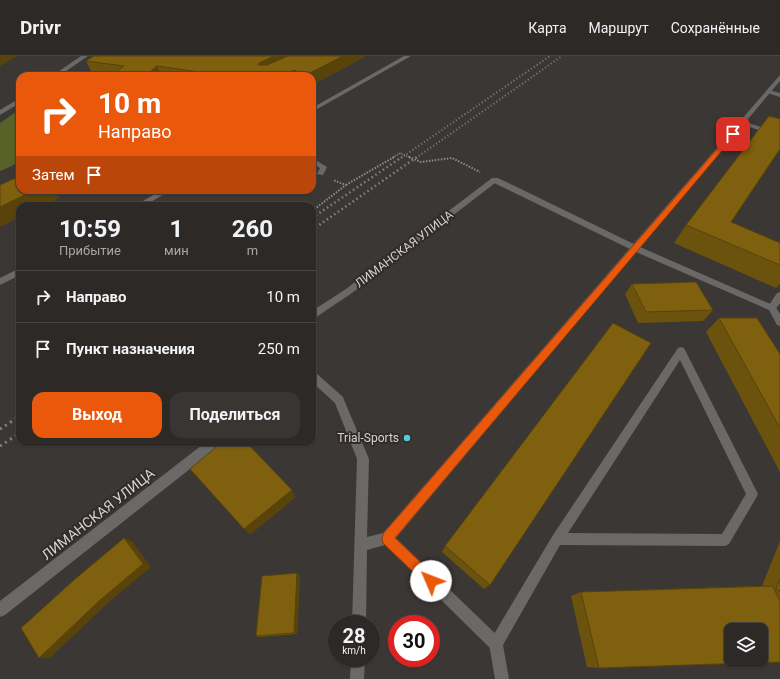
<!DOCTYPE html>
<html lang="ru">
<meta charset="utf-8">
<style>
:root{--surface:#2c2927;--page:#383533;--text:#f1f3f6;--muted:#a6a6a7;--line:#484544;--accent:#ea580c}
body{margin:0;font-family:Roboto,sans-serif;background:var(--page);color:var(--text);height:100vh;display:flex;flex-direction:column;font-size:15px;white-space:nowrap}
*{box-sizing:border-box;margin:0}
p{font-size:13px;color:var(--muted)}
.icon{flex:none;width:22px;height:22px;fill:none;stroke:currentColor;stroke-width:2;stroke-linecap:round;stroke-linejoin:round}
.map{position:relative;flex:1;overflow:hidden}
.details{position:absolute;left:16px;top:146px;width:300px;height:244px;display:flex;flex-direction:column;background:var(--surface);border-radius:12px;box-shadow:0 1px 3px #0004,0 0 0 1px var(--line)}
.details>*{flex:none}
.banner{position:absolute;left:16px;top:16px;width:300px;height:122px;border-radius:12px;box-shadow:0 1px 3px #0004,0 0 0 1px var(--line);background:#ea580c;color:#fff;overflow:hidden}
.buttons{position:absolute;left:724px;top:567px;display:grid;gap:8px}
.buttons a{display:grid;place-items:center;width:44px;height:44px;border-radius:8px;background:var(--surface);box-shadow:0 1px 3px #0004,0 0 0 1px var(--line);font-size:20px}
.speed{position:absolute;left:328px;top:559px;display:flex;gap:8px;font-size:20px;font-weight:700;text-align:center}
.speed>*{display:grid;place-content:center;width:52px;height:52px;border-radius:50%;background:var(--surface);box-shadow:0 1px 3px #0004,0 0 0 1px var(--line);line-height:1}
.speed small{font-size:10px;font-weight:400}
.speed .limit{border:6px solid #d22;background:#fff;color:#111}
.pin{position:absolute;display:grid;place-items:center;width:34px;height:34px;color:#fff;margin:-17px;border-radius:8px;box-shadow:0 2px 6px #0006}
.me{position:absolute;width:44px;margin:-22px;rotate:314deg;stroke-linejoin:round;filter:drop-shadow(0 0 3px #0008)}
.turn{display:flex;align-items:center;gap:14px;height:84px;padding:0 16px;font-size:18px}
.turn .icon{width:52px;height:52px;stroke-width:2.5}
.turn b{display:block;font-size:28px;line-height:34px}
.then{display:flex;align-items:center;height:38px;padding:0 16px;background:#0003;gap:8px;font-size:15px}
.eta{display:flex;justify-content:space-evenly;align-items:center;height:68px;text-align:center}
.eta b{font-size:24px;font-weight:700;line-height:28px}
.action{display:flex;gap:8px;margin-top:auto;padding:8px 16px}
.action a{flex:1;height:46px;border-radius:12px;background:var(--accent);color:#fff;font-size:16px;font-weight:700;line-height:46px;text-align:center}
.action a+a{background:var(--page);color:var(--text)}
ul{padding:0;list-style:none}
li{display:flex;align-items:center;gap:12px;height:52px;padding:0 16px;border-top:1px solid var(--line)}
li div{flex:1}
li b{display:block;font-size:15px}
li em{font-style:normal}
header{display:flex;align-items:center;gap:24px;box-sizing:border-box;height:56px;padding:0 20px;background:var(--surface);border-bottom:1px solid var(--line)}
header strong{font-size:19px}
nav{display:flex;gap:22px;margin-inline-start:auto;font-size:14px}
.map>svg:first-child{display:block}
</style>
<header>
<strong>Drivr</strong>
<nav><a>Карта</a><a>Маршрут</a><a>Сохранённые</a></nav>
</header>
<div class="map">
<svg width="780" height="623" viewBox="0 0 780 623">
<rect width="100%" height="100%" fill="#3b3734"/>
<!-- green -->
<path fill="#586127" d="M 20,53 L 20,103 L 12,110 L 0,115 L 0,67 Z"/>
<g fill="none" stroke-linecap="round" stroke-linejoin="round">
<!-- path-far1 -->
<path stroke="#8f8b89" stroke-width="1.5" stroke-dasharray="1 1" stroke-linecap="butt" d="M 392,102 L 400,97 L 411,102"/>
<!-- path -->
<path stroke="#8f8b89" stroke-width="2" stroke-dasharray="1.5 1.5" stroke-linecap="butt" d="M 409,101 L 421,106 L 452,102 L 480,116
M 346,129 L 394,101
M 312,155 L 346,129 L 333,124"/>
<!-- lane -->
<path fill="#6b6868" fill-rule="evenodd" d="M 404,0 L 411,0 L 312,56 L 312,52 Z
M 769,34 L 780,37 L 780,41 L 767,37 L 766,36 Z
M 742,65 L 780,77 L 780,81 L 740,68 L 740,66 Z
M 312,102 L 327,111 L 323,119 L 317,118 L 320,112 L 312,107 Z
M 492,122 L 498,122 L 638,190 L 639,192 L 635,195 L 632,194 L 492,126 Z
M 162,134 L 171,134 L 144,150 L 134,150 Z
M 20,212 L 20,219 L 0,229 L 0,222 Z
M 780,236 L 780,247 L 775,254 L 769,254 L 767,252 L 777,237 Z
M 681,291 L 684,292 L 756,434 L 758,438 L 756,442 L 729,488 L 725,490 L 560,489 L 503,589 L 509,623 L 495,623 L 489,588 L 491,583 L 553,479 L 678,292 ZM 680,304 L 746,438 L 722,478 L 568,477 Z"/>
<!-- street -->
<path fill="#6b6868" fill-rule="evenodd" d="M 81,0 L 88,0 L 59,20 L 52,20 Z
M 780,19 L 780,25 L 640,191 L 775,250 L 780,258 L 780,270 L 777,269 L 769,254 L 636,196 L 396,482 L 501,583 L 503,588 L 501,593 L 496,595 L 491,593 L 385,489 L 367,494 L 366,568 L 352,568 L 357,403 L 335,347 L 312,326 L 312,316 L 316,317 L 343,341 L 344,344 L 369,403 L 367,481 L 383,477 Z
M 20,42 L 20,47 L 0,59 L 0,54 Z
M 492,122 L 498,122 L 499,124 L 352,237 L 312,264 L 312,255 L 346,233 Z
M 206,386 L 221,386 L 219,390 L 5,559 L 0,561 L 0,545 Z
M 351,602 L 365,602 L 364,623 L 350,623 Z"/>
<!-- rail-far2 -->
<path stroke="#868280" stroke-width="2" stroke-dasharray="1 2.5" stroke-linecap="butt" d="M 401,102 L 550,0
M 416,102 L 562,0"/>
<!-- rail-far1 -->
<path stroke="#868280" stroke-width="2.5" stroke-dasharray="1.5 3" stroke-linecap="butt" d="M 312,162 L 402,101
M 312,174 L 417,101"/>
<!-- rail -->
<path stroke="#868280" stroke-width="3" stroke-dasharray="2 4" stroke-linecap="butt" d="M 0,373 L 20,360
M 0,390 L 20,377"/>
</g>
<!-- wall -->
<path fill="#6c530d" d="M 94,0 L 366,0 L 312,29 L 312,20 L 111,20 L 92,17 L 86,5 Z
M 731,166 L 780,187 L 780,228 L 776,232 L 674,187 L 686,169 Z
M 632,228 L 713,254 L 703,265 L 638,267 L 625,238 Z
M 719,262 L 780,298 L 780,416 L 706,276 Z
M 780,485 L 780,606 L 599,612 L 587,611 L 571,540 L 581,536 L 762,530 Z
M 445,490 L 490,529 L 484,533 L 442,496 Z
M 300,520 L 297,578 L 260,581 L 256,580 Z"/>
<!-- shaded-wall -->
<path fill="#58430a" d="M 0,0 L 17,0 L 0,10 Z
M 274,0 L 301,0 L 261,19 L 258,9 L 259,7 Z
M 343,0 L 366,0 L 312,29 L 312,20 L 307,20 L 306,19 Z
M 157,10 L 161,20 L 145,20 Z
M 294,14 L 295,20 L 281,20 Z
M 35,134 L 54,134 L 59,142 L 43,150 L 20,150 L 20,161 L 0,171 L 0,151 Z
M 292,434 L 296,441 L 250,479 L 244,473 Z
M 124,482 L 132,485 L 151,511 L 108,547 L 50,602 L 39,602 Z
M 297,517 L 300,520 L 297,578 L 294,577 Z"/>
<!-- building -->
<path fill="#7e600f" stroke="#58430a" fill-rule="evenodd" d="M 94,0 L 274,0 L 259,7 L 258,9 L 267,9 L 288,0 L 343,0 L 306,19 L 294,14 L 281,20 L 229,20 L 157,10 L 145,20 L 111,20 L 124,10 L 86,5 Z
M 769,60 L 780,63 L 780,93 L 731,166 L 780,187 L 780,209 L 686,169 Z
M 20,120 L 20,134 L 35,134 L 0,151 L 0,129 Z
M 696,226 L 713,254 L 646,256 L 632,228 Z
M 719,262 L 757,262 L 780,298 L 780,372 Z
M 613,267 L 651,287 L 490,529 L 445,490 Z
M 222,386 L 246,386 L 292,434 L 244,473 L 190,413 Z
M 124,482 L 143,508 L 99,545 L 39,602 L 21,572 L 74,524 Z
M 297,517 L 294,577 L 256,580 L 262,520 Z
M 780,523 L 780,535 L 776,533 Z
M 773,530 L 780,546 L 780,606 L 599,612 L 581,536 ZM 731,574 L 761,574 L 761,604 L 731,604 Z"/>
<!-- route -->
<path fill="#ea580c" stroke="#983908" d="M 731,77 L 736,78 L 395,482 L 435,520 L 437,525 L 435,529 L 431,531 L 427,529 L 383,487 L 382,482 L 383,478 Z"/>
<!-- markers -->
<circle fill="#55cadf" stroke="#312c2a" stroke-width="1.5" cx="407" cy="382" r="4"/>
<g text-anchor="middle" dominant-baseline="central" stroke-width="4" stroke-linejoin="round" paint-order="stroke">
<!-- street labels -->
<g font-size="12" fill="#d5d2d0" stroke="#312c2a">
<text transform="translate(404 193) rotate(-37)">ЛИМАНСКАЯ УЛИЦА</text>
</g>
<!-- poi labels -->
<g font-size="12" fill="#d5d2d0" stroke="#312c2a" text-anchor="end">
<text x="399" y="382">Trial-Sports</text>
</g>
<!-- near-street labels -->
<g font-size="14" fill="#d5d2d0" stroke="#312c2a">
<text transform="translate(98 458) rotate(-38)">ЛИМАНСКАЯ УЛИЦА</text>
</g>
</g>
</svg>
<div class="buttons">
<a><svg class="icon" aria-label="layers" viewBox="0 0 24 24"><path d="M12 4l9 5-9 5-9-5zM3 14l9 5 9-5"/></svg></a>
</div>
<div class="speed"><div>28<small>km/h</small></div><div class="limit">30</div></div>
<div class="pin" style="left:733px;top:78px;background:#d93025"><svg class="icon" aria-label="arrive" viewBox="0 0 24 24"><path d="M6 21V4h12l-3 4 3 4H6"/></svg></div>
<svg class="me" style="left:431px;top:525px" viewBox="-20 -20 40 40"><circle r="19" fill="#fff"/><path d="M0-13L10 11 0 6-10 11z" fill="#ea580c"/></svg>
<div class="banner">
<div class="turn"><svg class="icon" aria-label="right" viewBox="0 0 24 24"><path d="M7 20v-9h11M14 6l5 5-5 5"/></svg><div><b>10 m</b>Направо</div></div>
<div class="then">Затем<svg class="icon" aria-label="arrive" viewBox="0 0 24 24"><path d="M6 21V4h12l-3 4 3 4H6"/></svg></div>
</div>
<section class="details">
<div class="eta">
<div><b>10:59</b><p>Прибытие</p></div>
<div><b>1</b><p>мин</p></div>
<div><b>260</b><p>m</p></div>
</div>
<ul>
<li><svg class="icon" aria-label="right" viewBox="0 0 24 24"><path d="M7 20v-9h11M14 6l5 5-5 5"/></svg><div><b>Направо</b></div><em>10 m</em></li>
<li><svg class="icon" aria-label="arrive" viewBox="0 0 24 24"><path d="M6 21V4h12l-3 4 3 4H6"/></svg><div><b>Пункт назначения</b></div><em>250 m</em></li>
</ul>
<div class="action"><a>Выход</a><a>Поделиться</a></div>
</section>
</div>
